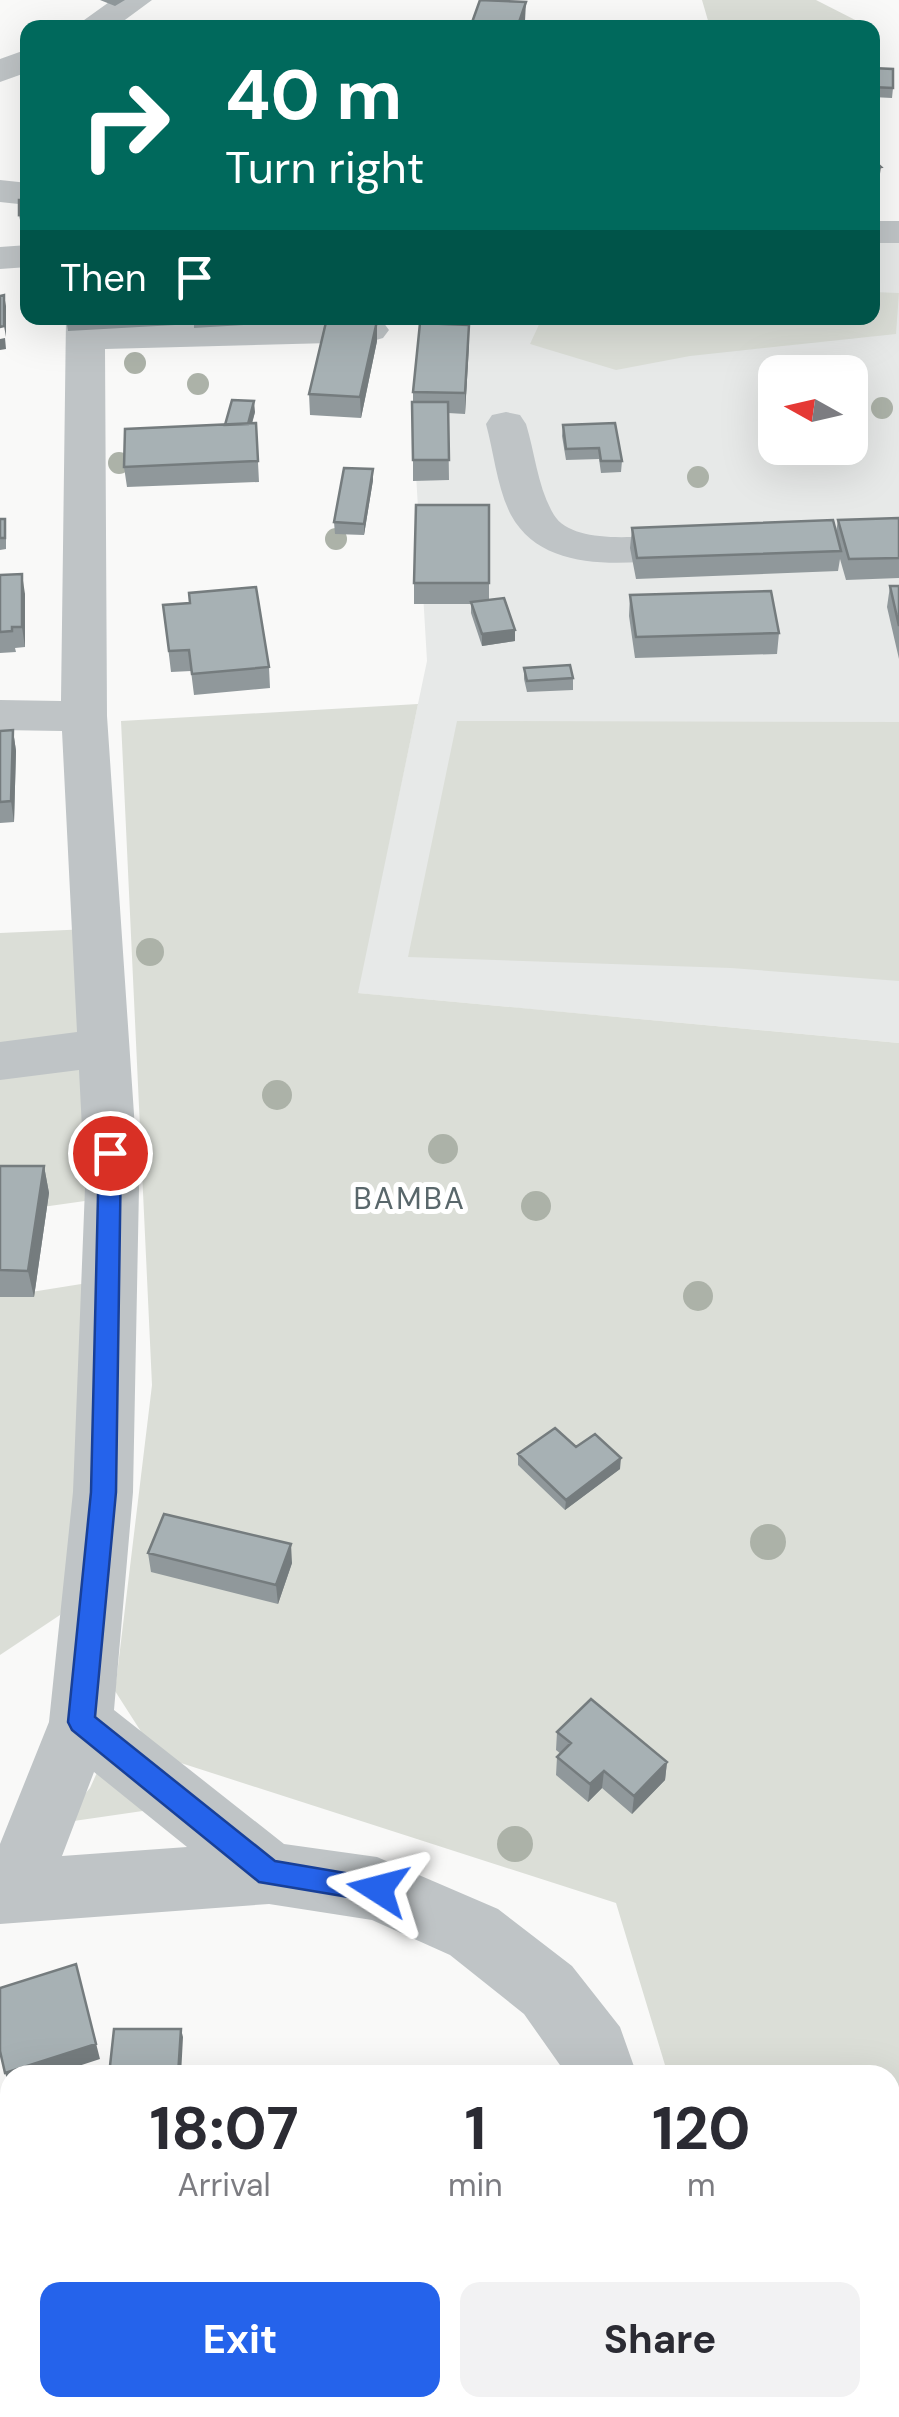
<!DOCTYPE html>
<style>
:root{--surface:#fff;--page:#f2f2f3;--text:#2b2b33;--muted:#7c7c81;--accent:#2563eb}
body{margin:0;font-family:"DM Sans",sans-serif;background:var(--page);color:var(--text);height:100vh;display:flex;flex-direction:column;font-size:38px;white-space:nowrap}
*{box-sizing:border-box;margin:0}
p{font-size:32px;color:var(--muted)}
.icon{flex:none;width:55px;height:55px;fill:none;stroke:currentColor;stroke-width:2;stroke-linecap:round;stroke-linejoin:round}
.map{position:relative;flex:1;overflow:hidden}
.drawer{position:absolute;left:0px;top:2065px;width:900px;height:352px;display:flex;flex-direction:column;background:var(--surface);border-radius:30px 30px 0 0;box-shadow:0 10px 40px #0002}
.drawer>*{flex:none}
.top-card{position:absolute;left:20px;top:20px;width:860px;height:305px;border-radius:20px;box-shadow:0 10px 40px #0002;background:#00695c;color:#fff;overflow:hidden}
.needle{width:65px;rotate:278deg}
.buttons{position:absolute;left:758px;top:355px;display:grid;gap:20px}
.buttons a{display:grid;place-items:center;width:110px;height:110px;border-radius:20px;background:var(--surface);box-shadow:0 10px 40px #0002;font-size:50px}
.pin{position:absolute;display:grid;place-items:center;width:85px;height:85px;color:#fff;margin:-42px;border:5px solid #fff;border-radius:50%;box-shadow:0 2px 10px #0007}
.me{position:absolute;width:110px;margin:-55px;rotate:279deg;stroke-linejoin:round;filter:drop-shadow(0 0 8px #0008)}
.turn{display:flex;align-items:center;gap:35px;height:210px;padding:0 40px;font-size:45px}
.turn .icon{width:130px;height:130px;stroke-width:2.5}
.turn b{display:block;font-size:70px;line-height:85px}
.then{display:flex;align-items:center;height:95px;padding:0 40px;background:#0003;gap:20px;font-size:38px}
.eta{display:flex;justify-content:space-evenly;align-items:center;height:170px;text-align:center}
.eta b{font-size:60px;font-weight:700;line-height:70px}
.button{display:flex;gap:20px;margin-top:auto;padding:20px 40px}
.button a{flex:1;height:115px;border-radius:20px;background:var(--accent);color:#fff;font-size:40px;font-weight:700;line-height:115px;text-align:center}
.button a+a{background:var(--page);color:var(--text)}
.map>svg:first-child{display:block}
</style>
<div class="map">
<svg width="899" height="2417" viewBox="0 0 899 2417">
<rect width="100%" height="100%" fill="#f9f9f8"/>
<!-- built -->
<path fill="#e7e9e8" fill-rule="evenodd" d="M 873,239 L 899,239 L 899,1043 L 357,993 L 427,661 L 413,423 L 420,318 L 872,318 ZM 775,372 L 850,372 L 850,448 L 775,448 Z"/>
<!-- green -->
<path fill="#dbded7" d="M 702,0 L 816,0 L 869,27 L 709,24 Z
M 873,292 L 899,293 L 896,334 L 690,356 L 616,370 L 530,344 L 542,318 L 872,318 Z
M 418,704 L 358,993 L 899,1043 L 899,2306 L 890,2301 L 890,2075 L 668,2075 L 616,1903 L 156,1755 L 115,1691 L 152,1385 L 121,721 Z
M 457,721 L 899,722 L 899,981 L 731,968 L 408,957 Z
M 89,929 L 99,1199 L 0,1213 L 0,933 Z
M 100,1281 L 96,1520 L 60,1615 L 0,1655 L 0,1297 Z
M 105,1755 L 184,1805 L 60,1823 L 90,1788 Z"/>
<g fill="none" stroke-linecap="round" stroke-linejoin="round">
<!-- minor -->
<path fill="#bfc4c6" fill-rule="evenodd" d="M 112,0 L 152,0 L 114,28 L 73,28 Z
M 28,49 L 28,72 L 0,82 L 0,59 Z
M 0,180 L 28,183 L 28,205 L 0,202 Z
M 872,221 L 899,221 L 899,243 L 872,243 Z
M 28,245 L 28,267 L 0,269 L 0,247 Z
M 66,318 L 104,318 L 105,326 L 369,318 L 383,322 L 389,330 L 383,338 L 369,342 L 105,349 L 107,716 L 139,1188 L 133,1492 L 114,1710 L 284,1844 L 377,1857 L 498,1909 L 572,1966 L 620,2027 L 637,2075 L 567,2075 L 524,2014 L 450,1955 L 372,1920 L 269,1904 L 0,1924 L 0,1844 L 49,1722 L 73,1492 L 85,1188 L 79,1070 L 0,1080 L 0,1042 L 77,1032 L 62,731 L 0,730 L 0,700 L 61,701 ZM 94,1772 L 187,1847 L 62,1856 Z
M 506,412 L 520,415 L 526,424 C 535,453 538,489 554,515 C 576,551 670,533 706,530 L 721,534 L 728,543 L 721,552 L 706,556 C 644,561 547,581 511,515 C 497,488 494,453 486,424 L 492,415 Z
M 597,2408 L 673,2408 L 673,2417 L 597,2417 Z"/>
</g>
<!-- trees -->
<g fill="#acb2a8">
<circle cx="135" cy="363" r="11"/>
<circle cx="198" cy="384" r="11"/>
<circle cx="882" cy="408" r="11"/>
<circle cx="119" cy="463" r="11"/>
<circle cx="698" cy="477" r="11"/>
<circle cx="336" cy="539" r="11"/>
<circle cx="150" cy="952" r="14"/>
<circle cx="277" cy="1095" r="15"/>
<circle cx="443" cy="1149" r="15"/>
<circle cx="536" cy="1206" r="15"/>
<circle cx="698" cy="1296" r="15"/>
<circle cx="768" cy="1542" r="18"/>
<circle cx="515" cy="1844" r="18"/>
</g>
<!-- wall -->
<path fill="#90989b" d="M 100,0 L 125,0 L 115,6 Z
M 872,68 L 893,88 L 892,98 L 872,97 Z
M 28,200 L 28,225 L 21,225 L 19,215 Z
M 66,318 L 174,318 L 175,325 L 68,331 Z
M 194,318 L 307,318 L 307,321 L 194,328 Z
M 326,318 L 374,318 L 374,321 L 377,321 L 377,341 L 361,418 L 310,415 L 309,394 Z
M 469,325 L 465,414 L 448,413 L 449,480 L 413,481 L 413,392 Z
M 255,412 L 252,424 L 256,423 L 259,482 L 127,487 L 124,467 Z
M 563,425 L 622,461 L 621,472 L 601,473 L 599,459 L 566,460 L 562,436 Z
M 373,480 L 364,535 L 335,534 L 334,522 Z
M 489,505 L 489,600 L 515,641 L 482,646 L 471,613 L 471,604 L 414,604 L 414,583 Z
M 899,518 L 899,578 L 846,580 L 840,559 L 838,571 L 636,579 L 630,548 L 632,528 L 836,532 L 838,520 Z
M 0,519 L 6,530 L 6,549 L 0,550 Z
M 0,575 L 25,594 L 25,647 L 15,648 L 16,652 L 0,653 Z
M 890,586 L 899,586 L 899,659 L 887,607 Z
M 630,595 L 779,633 L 777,654 L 635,658 L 629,616 Z
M 163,605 L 269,667 L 270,688 L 194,695 L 191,671 L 171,672 Z
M 524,668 L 573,678 L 573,690 L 527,692 L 524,679 Z
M 13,730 L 16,751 L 14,822 L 0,823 L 0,731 Z
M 0,1166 L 44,1166 L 49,1193 L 34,1297 L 0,1297 Z
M 576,1447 L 620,1469 L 565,1510 L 518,1465 L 518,1454 Z
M 148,1553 L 292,1563 L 278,1604 L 151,1572 Z
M 557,1732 L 667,1762 L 665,1780 L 632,1814 L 602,1788 L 588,1802 L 556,1775 L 557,1757 L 561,1754 L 556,1750 Z"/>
<!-- shaded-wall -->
<path fill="#757c7e" d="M 526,2 L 525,21 L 523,28 L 517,28 Z
M 881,167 L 878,187 L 872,188 L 872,169 Z
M 4,295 L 6,306 L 6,337 L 4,326 Z
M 377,321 L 377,341 L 361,418 L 360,397 Z
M 469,325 L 469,345 L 465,414 L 465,393 Z
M 5,338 L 6,349 L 0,350 L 0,339 Z
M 254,401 L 255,412 L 246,443 L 245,432 Z
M 373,469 L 373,480 L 364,535 L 364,524 Z
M 22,574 L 25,594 L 25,647 L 22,627 Z
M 515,630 L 515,641 L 482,646 L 482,634 Z
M 13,730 L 16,751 L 14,822 L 11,801 Z
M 44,1166 L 49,1193 L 34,1297 L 28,1271 Z
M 621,1458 L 620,1469 L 565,1510 L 566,1500 Z
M 291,1544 L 292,1563 L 278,1604 L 276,1585 Z
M 667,1762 L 665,1780 L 632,1814 L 634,1796 Z
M 604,1771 L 602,1788 L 588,1802 L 590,1784 Z
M 76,1964 L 100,2059 L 51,2075 L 10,2075 L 10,2087 L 5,2073 Z
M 181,2029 L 183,2037 L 181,2075 L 178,2075 Z
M 16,2408 L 25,2408 L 22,2417 L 13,2417 Z"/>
<!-- building -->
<path fill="#a7b1b4" stroke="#757c7e" stroke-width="2.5" d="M 480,0 L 526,2 L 517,28 L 470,28 Z
M 872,68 L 893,69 L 893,88 L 872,87 Z
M 872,159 L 881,167 L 872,169 Z
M 19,200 L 28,200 L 28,214 L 19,215 Z
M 4,295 L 4,326 L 0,327 L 0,296 Z
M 327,318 L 377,321 L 360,397 L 309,394 Z
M 420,323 L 469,325 L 465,393 L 413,392 Z
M 232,400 L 254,401 L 248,424 L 225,425 Z
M 412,402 L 448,402 L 449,460 L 413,460 Z
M 256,423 L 258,461 L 124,467 L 125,429 Z
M 615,423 L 622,461 L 601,461 L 599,448 L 566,449 L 563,425 Z
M 344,468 L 373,469 L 364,524 L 334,522 Z
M 416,505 L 489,505 L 489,583 L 414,583 Z
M 899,518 L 899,558 L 849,559 L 838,520 Z
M 0,519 L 5,519 L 5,538 L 0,538 Z
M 833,520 L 841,551 L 637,558 L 632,528 Z
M 22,574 L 22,627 L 12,627 L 12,631 L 0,632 L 0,575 Z
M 890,586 L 899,586 L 899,626 Z
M 256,587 L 269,667 L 192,674 L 189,650 L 169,651 L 163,605 L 190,603 L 189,593 Z
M 771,591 L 779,633 L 636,637 L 630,595 Z
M 504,598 L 515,630 L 482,634 L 471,602 Z
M 570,665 L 573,678 L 527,681 L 524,668 Z
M 13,730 L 11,801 L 0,802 L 0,731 Z
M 0,1166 L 44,1166 L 28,1271 L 0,1270 Z
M 555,1428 L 576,1447 L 595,1434 L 621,1458 L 566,1500 L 518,1454 Z
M 164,1514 L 291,1544 L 276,1585 L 148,1553 Z
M 591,1699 L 667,1762 L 634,1796 L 604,1771 L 590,1784 L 557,1757 L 571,1743 L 557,1732 Z
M 76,1964 L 96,2044 L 5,2073 L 0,2051 L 0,1988 Z
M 114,2029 L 181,2029 L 178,2075 L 109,2075 Z
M 0,2370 L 10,2372 L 10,2408 L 16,2408 L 13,2417 L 0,2417 Z"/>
<!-- route -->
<path fill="#2563eb" stroke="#184099" stroke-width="2.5" d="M 110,1145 L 121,1153 L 116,1492 L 95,1717 L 275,1861 L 387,1880 L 391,1889 L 387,1898 L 378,1902 L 259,1882 L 72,1730 L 68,1722 L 91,1492 L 99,1153 Z"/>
<g text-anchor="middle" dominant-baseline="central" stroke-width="10" stroke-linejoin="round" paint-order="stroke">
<!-- quarter labels -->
<g font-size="30" letter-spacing="2.5" fill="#59676b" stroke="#fff">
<text x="410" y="1198">BAMBA</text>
</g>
</g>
</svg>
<div class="buttons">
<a><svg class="needle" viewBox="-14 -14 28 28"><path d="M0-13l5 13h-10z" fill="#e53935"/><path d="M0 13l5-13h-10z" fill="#7c7c81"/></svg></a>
</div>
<div class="pin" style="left:110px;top:1153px;background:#d93025"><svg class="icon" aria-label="arrive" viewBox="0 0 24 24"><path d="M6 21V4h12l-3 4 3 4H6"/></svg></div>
<svg class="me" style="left:378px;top:1889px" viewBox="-20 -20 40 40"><path d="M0-17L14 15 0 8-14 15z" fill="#2563eb" stroke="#fff" stroke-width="4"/></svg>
<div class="top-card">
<div class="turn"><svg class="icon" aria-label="right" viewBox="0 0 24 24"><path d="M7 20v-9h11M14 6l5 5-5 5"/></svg><div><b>40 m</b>Turn right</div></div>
<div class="then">Then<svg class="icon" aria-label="arrive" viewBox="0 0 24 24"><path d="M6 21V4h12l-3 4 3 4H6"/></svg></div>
</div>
<section class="drawer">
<div class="eta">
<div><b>18:07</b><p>Arrival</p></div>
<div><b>1</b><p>min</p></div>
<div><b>120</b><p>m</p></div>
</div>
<div class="button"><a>Exit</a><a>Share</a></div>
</section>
</div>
